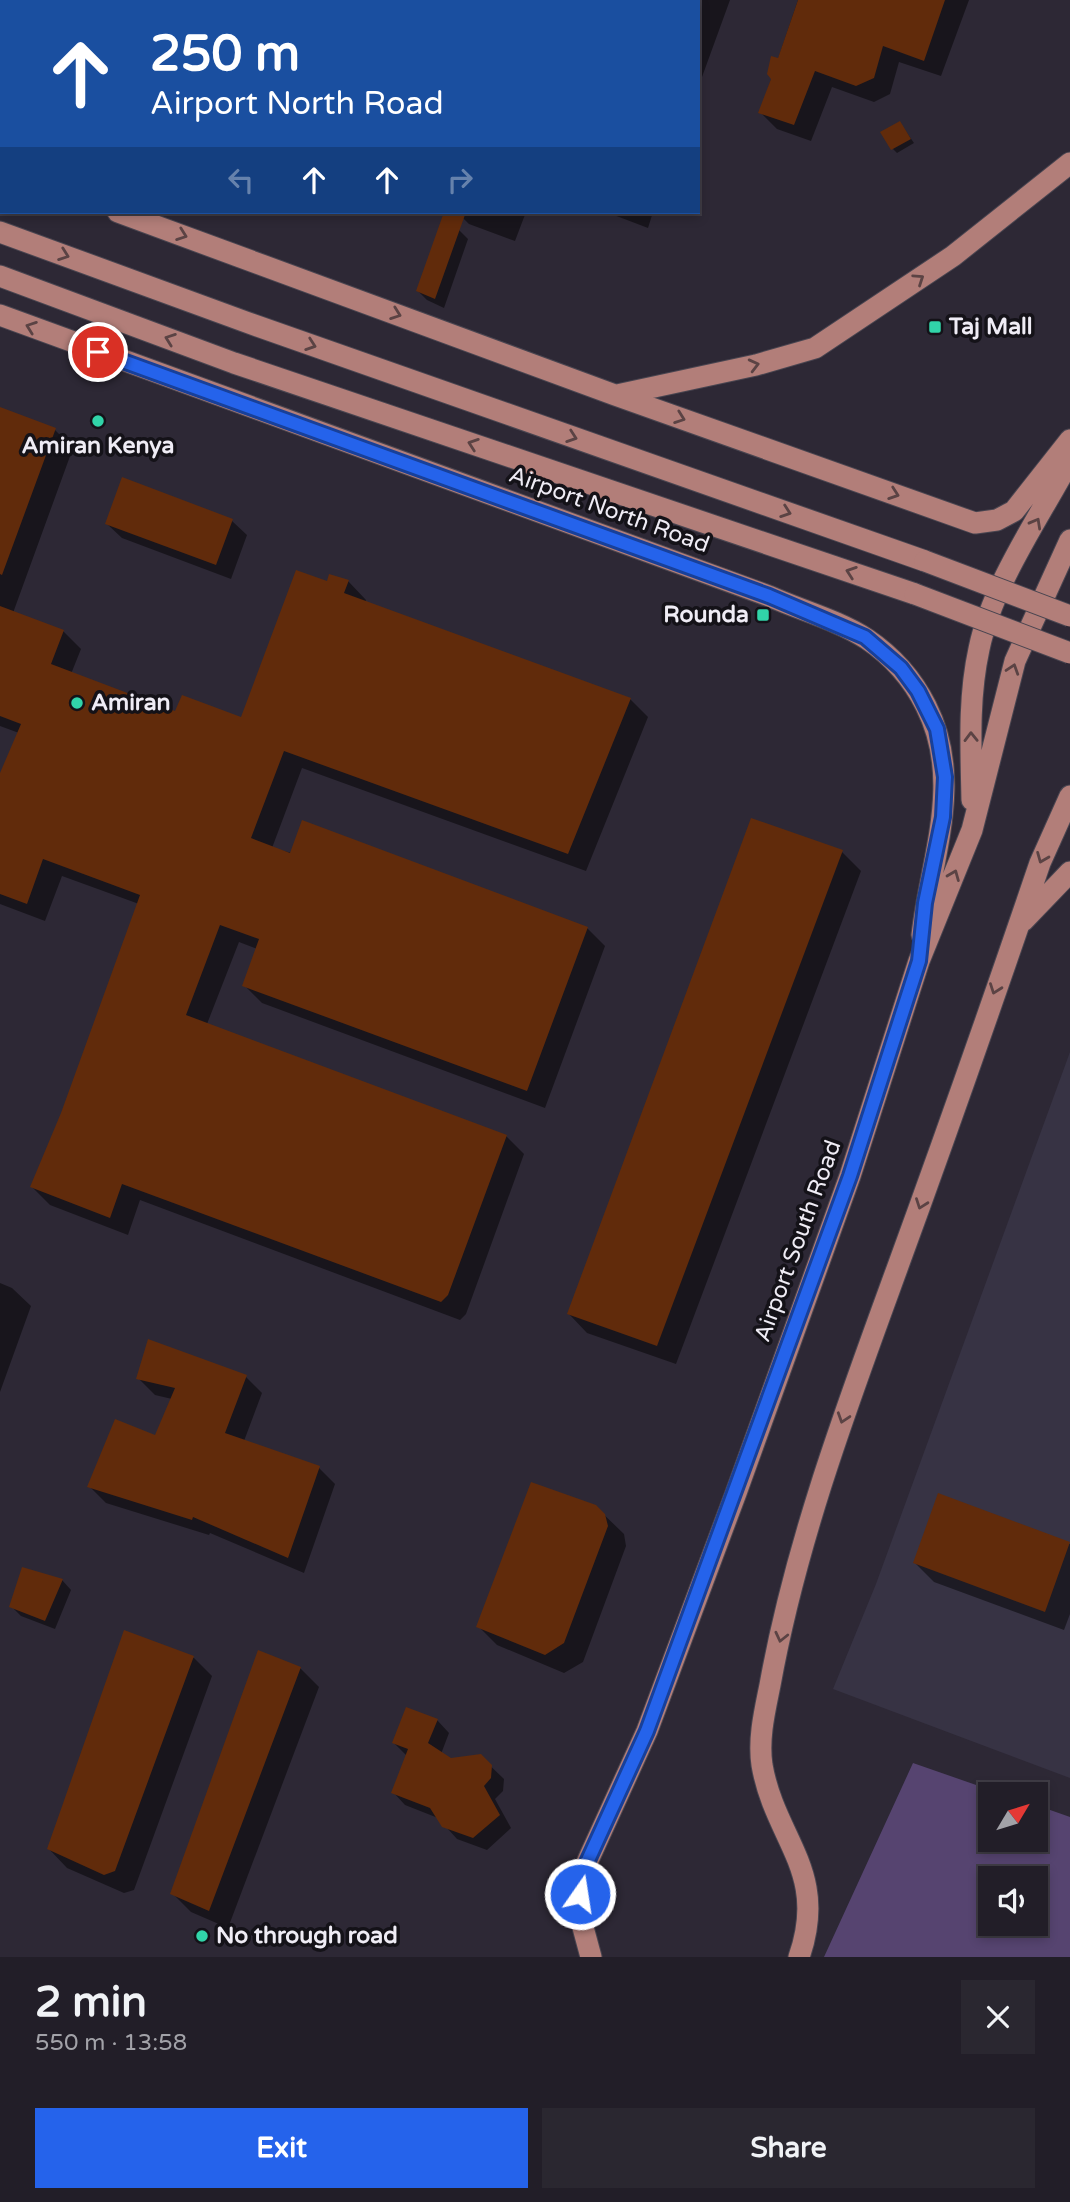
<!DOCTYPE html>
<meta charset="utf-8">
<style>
:root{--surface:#221e28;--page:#2a2730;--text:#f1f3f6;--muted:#a2a2a8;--line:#3f3c45;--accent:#2563eb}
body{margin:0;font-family:"Varela Round",sans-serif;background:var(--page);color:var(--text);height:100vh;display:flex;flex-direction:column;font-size:26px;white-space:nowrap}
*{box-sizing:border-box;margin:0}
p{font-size:23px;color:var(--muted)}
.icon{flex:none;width:38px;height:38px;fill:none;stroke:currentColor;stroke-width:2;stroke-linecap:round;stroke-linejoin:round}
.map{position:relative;height:1957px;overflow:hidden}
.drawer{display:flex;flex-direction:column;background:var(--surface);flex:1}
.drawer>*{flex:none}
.hud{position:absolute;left:0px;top:0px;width:700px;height:214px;box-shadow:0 4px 10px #0003,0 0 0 2px var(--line);background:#1a4fa0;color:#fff;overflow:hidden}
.needle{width:46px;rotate:52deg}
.controls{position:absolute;left:978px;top:1782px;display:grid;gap:14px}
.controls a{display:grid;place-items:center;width:70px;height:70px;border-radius:0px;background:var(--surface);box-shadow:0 4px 10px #0003,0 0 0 2px var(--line);font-size:35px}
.pin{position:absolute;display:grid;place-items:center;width:60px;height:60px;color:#fff;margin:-30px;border:4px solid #fff;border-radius:50%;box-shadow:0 2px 7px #0007}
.me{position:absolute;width:77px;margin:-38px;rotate:13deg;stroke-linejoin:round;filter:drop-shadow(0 0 5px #0008)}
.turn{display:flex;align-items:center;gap:24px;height:147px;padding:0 35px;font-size:32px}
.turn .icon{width:91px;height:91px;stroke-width:2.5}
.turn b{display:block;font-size:49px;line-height:60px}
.lanes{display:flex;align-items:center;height:66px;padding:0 35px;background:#0003;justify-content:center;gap:35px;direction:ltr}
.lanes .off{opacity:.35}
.round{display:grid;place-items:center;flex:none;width:74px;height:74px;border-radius:0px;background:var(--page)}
.headline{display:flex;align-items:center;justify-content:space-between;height:119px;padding:0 35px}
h1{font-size:42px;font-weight:700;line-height:52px}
.action{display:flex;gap:14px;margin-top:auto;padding:14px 35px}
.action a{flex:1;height:80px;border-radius:0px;background:var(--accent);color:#fff;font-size:28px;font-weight:700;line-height:80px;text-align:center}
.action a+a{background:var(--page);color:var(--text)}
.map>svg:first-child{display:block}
</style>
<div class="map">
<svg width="1070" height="1957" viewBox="0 0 1070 1957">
<rect width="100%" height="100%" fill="#2d2835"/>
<!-- industrial -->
<path fill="#373344" d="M 1070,1052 L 1070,1778 L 833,1689 L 876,1584 Z"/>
<!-- green -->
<path fill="#564470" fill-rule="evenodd" d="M 913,1763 L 1002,1794 L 990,1794 L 990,1839 L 1036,1839 L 1036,1805 L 1070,1817 L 1070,1957 L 824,1957 ZM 990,1878 L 1036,1878 L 1036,1923 L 990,1923 Z"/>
<!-- shadow -->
<path fill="#0007" d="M 88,0 L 730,0 L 698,88 L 698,2 Z
M 798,0 L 969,0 L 941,76 L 899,62 L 890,94 L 874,102 L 832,87 L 811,141 L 777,129 L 760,112 Z
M 900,123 L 914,143 L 897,153 L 893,149 Z
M 457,212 L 526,212 L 515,241 L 469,224 Z
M 606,212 L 653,212 L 648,228 Z
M 459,230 L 468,239 L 444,308 L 427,300 L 418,291 Z
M 0,415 L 55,430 L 73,448 L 13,613 L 63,631 L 81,649 L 71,674 L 176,713 L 242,719 L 328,583 L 348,581 L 366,600 L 365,603 L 630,699 L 648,717 L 586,871 L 302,768 L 272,848 L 587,928 L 605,946 L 545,1108 L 262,1003 L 244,985 L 257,949 L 239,942 L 207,1024 L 506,1136 L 524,1154 L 466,1314 L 460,1320 L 140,1200 L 128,1235 L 50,1205 L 32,1187 L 63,1114 L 139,904 L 62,876 L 45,921 L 0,904 L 0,777 L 19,733 L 0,726 Z
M 232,521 L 247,535 L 231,579 L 122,538 L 107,524 Z
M 842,852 L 861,871 L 676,1364 L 587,1333 L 569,1314 Z
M 0,1283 L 12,1288 L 31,1306 L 0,1392 Z
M 246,1377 L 262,1393 L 244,1441 L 319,1468 L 335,1484 L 304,1573 L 210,1533 L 209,1535 L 106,1503 L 89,1486 L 156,1437 L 172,1399 L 155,1395 L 138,1378 Z
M 939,1495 L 1070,1544 L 1070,1614 L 1064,1630 L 934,1582 L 915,1563 Z
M 596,1507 L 624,1534 L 626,1546 L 583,1662 L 564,1673 L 497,1645 L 478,1626 Z
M 62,1580 L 71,1590 L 55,1629 L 21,1616 L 11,1606 Z
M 125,1633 L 194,1658 L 212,1676 L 134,1890 L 124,1893 L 67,1868 L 49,1849 Z
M 300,1668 L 319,1687 L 228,1928 L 191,1912 L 172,1893 Z
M 437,1720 L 449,1733 L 441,1754 L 450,1760 L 480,1756 L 504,1779 L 503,1791 L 495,1799 L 511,1828 L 487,1850 L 457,1839 L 438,1818 L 405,1805 L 393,1792 L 407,1756 L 394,1743 Z"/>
<!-- building -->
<path fill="#612b0b" d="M 798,0 L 945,0 L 924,61 L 883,46 L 874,78 L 856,86 L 815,71 L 794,125 L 758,113 L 771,79 L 767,74 L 771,56 L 778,58 Z
M 900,121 L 911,139 L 891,150 L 880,132 Z
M 444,212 L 466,212 L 435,299 L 416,291 Z
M 0,407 L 56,428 L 2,575 L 0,574 Z
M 122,477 L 233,519 L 216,565 L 105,524 Z
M 296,570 L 327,581 L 329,574 L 349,580 L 344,593 L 631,698 L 568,854 L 284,751 L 251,838 L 290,853 L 302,820 L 588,927 L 527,1091 L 242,986 L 259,939 L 220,925 L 186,1015 L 507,1135 L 448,1295 L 441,1302 L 122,1184 L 110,1218 L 30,1187 L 61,1113 L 140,895 L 43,859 L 27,904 L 0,894 L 0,773 L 21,724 L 0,716 L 0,606 L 64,630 L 51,664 L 175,711 L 182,695 L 241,717 Z
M 751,818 L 843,850 L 657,1346 L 567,1314 Z
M 148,1339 L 247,1375 L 225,1433 L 320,1466 L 288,1558 L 193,1517 L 192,1520 L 87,1487 L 115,1419 L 155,1435 L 175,1388 L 136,1379 Z
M 531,1482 L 596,1505 L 605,1514 L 608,1526 L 564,1643 L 545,1655 L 476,1627 Z
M 938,1493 L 1070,1542 L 1045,1612 L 913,1563 Z
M 22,1567 L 63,1579 L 45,1621 L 9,1607 Z
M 124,1630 L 194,1656 L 115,1871 L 104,1875 L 47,1849 Z
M 258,1650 L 301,1667 L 209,1911 L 170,1894 Z
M 406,1707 L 438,1719 L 428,1743 L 451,1758 L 481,1754 L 492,1765 L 491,1778 L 484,1786 L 500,1815 L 473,1838 L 442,1827 L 430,1808 L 391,1793 L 408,1749 L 392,1743 Z"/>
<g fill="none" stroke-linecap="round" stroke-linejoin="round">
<defs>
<path id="major" d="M 0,168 L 2,169
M 118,212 L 615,395 L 975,523 L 997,520 L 1014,511 L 1070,440
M 0,232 L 246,322 L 925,561
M 0,276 L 234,363 L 915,594
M 0,315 L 769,596 C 800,610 838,620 867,639 C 892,656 912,678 926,706 C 964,781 931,857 922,935
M 617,395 L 756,365 L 815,348 L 953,256 L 1070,163
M 972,800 C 971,749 968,699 979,649 C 992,585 1039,518 1070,460
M 1023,921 L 1070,872
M 591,1957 L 581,1920 L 584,1869 L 647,1731 L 736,1493 L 850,1176 L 919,961 L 972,830 L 1015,661 L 1070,540
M 799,1957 C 829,1871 775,1840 762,1765 C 758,1738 765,1710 770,1685 C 796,1541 848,1403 898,1266 C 947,1132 994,998 1040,863 L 1070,796"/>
</defs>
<!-- major casing -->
<use href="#major" stroke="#494550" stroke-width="23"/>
<!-- major -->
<use href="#major" stroke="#b27e79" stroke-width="21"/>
<defs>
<path id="major-bridge" d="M 925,561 L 1070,616
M 915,594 L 1070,653"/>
</defs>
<!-- major-bridge casing -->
<use href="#major-bridge" stroke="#494550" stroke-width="23" stroke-linecap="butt"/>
<!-- major-bridge -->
<use href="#major-bridge" stroke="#b27e79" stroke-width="21"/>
</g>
<!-- one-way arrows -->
<defs><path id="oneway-chevron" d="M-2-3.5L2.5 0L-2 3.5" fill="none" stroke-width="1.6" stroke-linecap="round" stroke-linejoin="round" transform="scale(1.75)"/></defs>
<g stroke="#5b4344">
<use href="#oneway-chevron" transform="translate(182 235) rotate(20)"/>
<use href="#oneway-chevron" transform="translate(64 255) rotate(20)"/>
<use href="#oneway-chevron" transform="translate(919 279) rotate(-34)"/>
<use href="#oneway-chevron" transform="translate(396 314) rotate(20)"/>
<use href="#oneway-chevron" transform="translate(31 327) rotate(-160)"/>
<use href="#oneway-chevron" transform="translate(170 339) rotate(-160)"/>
<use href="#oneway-chevron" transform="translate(311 345) rotate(19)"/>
<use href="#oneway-chevron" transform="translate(754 365) rotate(-14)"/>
<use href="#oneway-chevron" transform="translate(680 418) rotate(20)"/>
<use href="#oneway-chevron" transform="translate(572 437) rotate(19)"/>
<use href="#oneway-chevron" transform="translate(473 444) rotate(-161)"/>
<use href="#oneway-chevron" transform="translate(894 494) rotate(19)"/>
<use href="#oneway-chevron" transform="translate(786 512) rotate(19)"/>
<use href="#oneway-chevron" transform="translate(1036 523) rotate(-61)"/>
<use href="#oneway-chevron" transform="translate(851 572) rotate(-161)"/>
<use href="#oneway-chevron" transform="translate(1013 669) rotate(-72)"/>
<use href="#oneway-chevron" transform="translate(971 737) rotate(-91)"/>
<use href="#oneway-chevron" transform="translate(1042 858) rotate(112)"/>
<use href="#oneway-chevron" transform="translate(954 875) rotate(-68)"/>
<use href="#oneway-chevron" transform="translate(995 989) rotate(110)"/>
<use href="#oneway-chevron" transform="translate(921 1204) rotate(110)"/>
<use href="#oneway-chevron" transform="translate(843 1418) rotate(108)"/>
<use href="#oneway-chevron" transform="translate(781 1637) rotate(103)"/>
</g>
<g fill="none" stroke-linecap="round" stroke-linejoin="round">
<defs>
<path id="route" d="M 98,352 L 769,596 L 865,637 L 901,668 L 918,691 L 937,729 L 945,777 L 943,817 L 925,903 L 919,961 L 850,1176 L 647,1731 L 584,1869 L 580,1894"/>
</defs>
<!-- route casing -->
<use href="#route" stroke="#184099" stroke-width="18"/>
<!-- route -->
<use href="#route" stroke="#2563eb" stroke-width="12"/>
</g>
<!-- markers -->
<g fill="#31d4a9" stroke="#141218" stroke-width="2.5">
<rect x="928" y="320" width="14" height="14" rx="3.5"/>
<circle cx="98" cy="421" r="7"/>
<rect x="756" y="608" width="14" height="14" rx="3.5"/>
<circle cx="77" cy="703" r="7"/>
<circle cx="202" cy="1936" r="7"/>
</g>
<g text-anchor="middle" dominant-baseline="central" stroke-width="7" stroke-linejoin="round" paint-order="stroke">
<!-- poi labels -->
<g font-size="23" font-weight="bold" fill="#efecf5" stroke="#141218" text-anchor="start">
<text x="949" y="327">Taj Mall</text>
<text x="98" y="446" text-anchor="middle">Amiran Kenya</text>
<text x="749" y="615" text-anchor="end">Rounda</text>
<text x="91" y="703">Amiran</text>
<text x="216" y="1936">No through road</text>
</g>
<!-- street labels -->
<g font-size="23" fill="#efecf5" stroke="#141218">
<text transform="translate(609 510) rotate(20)">Airport North Road</text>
<text transform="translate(798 1241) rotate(-70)">Airport South Road</text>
</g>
</g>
</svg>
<div class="controls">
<a><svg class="needle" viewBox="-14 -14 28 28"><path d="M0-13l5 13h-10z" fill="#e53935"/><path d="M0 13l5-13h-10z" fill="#a2a2a8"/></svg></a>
<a><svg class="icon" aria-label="sound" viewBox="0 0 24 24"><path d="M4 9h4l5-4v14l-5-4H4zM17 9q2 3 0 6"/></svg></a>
</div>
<div class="pin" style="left:98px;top:352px;background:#d93025"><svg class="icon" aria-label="arrive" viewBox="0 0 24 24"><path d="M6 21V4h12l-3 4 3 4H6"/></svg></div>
<svg class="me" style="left:580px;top:1894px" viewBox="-20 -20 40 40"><circle r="17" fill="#2563eb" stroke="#fff" stroke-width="3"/><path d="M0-11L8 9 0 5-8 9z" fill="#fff"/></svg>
<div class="hud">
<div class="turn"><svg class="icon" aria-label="ahead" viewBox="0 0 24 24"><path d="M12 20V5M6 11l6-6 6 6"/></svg><div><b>250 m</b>Airport North Road</div></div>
<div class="lanes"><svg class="icon off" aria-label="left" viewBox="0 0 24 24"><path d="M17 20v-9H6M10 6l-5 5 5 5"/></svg><svg class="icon" aria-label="ahead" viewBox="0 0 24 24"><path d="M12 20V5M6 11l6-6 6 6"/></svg><svg class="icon" aria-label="ahead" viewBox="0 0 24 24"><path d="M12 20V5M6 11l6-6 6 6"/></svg><svg class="icon off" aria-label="right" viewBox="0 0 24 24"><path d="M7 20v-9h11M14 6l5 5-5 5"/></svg></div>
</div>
</div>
<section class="drawer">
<div class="headline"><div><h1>2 min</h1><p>550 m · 13:58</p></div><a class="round"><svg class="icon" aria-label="close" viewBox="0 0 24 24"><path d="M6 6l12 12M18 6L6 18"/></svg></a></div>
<div class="action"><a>Exit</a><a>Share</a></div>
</section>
